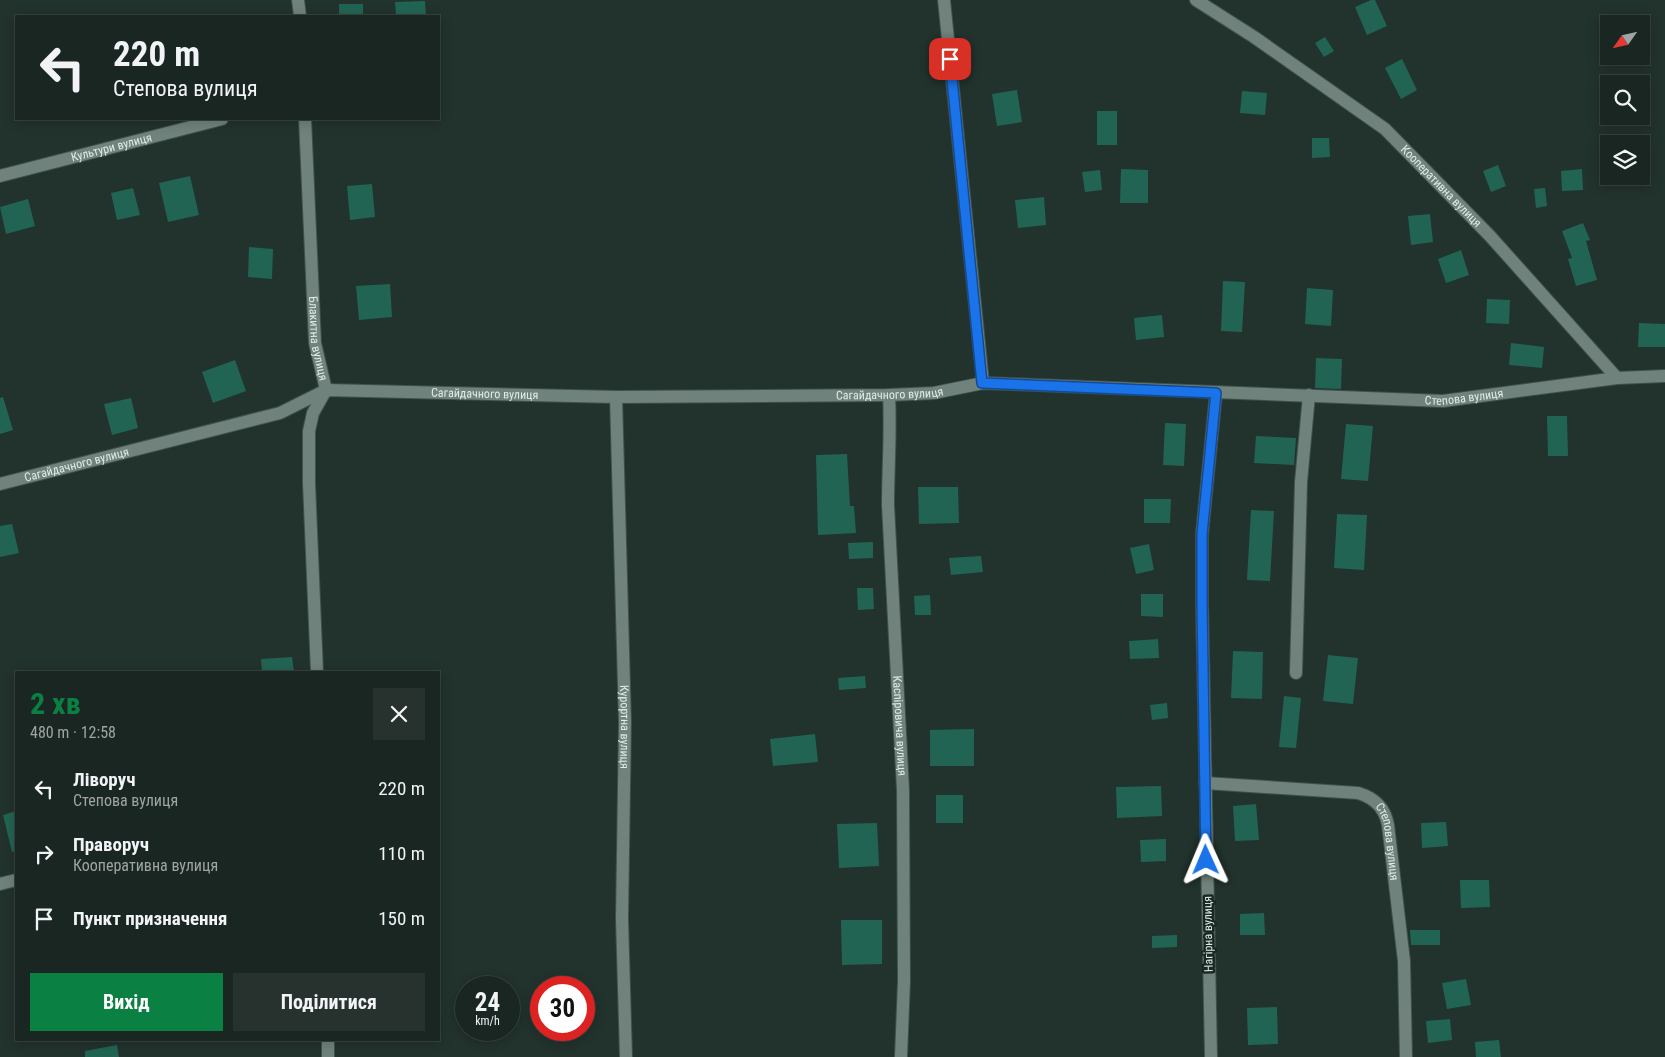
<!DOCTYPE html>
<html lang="uk">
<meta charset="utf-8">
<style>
:root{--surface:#1a2622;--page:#27322f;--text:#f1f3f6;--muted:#9fa5a5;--line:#384340;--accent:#0b8043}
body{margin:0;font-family:"Roboto Condensed",sans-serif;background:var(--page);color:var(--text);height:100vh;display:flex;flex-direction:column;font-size:19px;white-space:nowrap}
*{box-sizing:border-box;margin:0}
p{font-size:16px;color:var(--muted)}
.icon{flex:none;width:28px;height:28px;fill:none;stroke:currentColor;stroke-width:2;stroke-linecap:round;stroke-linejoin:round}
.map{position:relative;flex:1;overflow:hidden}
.side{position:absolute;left:15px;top:671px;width:425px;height:370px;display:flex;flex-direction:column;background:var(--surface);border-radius:0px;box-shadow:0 2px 12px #0003,0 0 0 1px var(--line)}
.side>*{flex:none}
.guide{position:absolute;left:15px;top:15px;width:425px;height:105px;border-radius:0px;box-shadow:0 2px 12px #0003,0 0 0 1px var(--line);background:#1a2622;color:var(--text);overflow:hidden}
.needle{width:32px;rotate:236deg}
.buttons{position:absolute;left:1600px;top:15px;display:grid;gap:10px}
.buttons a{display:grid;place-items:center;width:50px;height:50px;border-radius:0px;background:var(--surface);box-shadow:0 2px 12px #0003,0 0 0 1px var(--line);font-size:25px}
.speed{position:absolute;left:455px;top:976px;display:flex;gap:10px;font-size:25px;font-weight:700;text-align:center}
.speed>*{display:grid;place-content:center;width:65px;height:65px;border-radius:50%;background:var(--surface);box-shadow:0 2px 12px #0003,0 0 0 1px var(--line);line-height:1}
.speed small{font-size:12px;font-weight:400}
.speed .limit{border:8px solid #d22;background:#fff;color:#111}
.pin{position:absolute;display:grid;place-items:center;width:42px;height:42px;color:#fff;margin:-21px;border-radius:10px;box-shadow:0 2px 8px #0006}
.me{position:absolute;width:55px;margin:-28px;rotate:359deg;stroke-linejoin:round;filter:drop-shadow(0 0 4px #0008)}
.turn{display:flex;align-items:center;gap:18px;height:105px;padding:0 15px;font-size:22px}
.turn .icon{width:65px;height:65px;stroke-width:2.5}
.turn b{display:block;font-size:35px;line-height:42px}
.round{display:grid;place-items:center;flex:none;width:52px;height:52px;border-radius:0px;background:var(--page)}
.summary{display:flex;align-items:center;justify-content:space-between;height:85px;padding:0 15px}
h1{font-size:30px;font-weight:700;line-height:38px;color:var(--accent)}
.action{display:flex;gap:10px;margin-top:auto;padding:10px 15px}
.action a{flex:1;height:58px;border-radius:0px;background:var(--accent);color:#fff;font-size:20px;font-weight:700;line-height:58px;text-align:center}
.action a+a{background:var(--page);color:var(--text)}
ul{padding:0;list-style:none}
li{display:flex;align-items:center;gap:15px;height:65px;padding:0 15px}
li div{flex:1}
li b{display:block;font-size:19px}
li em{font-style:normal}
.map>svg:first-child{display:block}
</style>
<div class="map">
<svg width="1665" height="1057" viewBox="0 0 1665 1057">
<rect width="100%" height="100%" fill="#22322d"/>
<!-- building -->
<path fill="#226453" d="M 1371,0 L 1375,0 L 1387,26 L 1367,35 L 1355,7 Z
M 425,1 L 426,15 L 396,16 L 395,2 Z
M 339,4 L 363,4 L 363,16 L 339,16 Z
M 1325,37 L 1334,51 L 1324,57 L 1315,43 Z
M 1402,59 L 1417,90 L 1401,99 L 1385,68 Z
M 1017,90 L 1022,122 L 997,126 L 992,94 Z
M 1242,91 L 1267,93 L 1265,115 L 1240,113 Z
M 1097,111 L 1117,111 L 1117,145 L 1097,145 Z
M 1312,138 L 1329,138 L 1330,157 L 1312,158 Z
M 1498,165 L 1506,186 L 1491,192 L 1483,171 Z
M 1121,169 L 1148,170 L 1148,203 L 1120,203 Z
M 1582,169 L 1583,190 L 1562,191 L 1561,171 Z
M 1100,170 L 1102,190 L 1085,192 L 1082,172 Z
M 190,176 L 199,215 L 168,222 L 159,183 Z
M 372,184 L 375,217 L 350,220 L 347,186 Z
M 133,188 L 140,215 L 117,220 L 111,193 Z
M 1545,188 L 1547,206 L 1536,208 L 1534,189 Z
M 1044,197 L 1046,225 L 1018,228 L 1015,200 Z
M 28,199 L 35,226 L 6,234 L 0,207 Z
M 1430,214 L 1433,242 L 1411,245 L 1408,216 Z
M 1583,223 L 1590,240 L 1586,241 L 1597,280 L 1576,286 L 1568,259 L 1572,258 L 1562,231 Z
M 249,247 L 273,249 L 272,279 L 248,277 Z
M 1461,250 L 1469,275 L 1446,283 L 1438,259 Z
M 1223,281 L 1245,282 L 1242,332 L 1221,331 Z
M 390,284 L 392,317 L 359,320 L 356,286 Z
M 1307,288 L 1333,290 L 1331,326 L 1305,324 Z
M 1487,299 L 1510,300 L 1509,324 L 1486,323 Z
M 1162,315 L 1164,337 L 1136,340 L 1134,318 Z
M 1639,323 L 1665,324 L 1665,347 L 1638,347 Z
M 1511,343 L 1544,347 L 1542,368 L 1509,365 Z
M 1316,358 L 1342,359 L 1341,389 L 1315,388 Z
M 235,360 L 246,391 L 213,403 L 202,372 Z
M 3,397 L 13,430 L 0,434 L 0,398 Z
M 131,398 L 138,428 L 112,435 L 104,404 Z
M 1547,416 L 1567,416 L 1568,456 L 1548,456 Z
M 1165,423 L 1186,424 L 1184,466 L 1163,465 Z
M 1346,424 L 1373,426 L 1368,481 L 1341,479 Z
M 1256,436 L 1296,438 L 1294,465 L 1254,463 Z
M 847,454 L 850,506 L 854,506 L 856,533 L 818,535 L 816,455 Z
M 918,487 L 958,487 L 959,523 L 919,524 Z
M 1144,499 L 1171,499 L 1170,523 L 1144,523 Z
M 1251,510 L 1274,511 L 1270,581 L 1247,580 Z
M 1337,514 L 1367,515 L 1364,570 L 1334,568 Z
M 12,524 L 19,553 L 0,557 L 0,526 Z
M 873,542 L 873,558 L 849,559 L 848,543 Z
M 1149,544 L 1154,570 L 1136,574 L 1130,548 Z
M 981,556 L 983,572 L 951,575 L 949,558 Z
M 857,588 L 873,588 L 874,609 L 858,610 Z
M 1141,594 L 1163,594 L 1163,617 L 1141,616 Z
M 930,595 L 931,615 L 915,615 L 914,596 Z
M 1158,639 L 1159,658 L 1130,659 L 1129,641 Z
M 1233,651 L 1263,652 L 1262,699 L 1231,698 Z
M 1328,655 L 1358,658 L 1353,704 L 1323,701 Z
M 292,657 L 294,672 L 262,672 L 261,659 Z
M 865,676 L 866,688 L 839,690 L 838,678 Z
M 1284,696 L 1301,698 L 1296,748 L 1279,747 Z
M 1167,703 L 1168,718 L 1152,720 L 1150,705 Z
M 974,729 L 974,766 L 930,766 L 930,730 Z
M 815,734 L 818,762 L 773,766 L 770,739 Z
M 1161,786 L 1162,816 L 1117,818 L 1116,787 Z
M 936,795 L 963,795 L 963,823 L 936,823 Z
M 1256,804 L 1259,840 L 1235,841 L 1233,806 Z
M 16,811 L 16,851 L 12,852 L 3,815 Z
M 1446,822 L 1448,846 L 1422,848 L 1421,823 Z
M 877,823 L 879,866 L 839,868 L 837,824 Z
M 1166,839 L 1166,861 L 1141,862 L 1140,840 Z
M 1460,880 L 1489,880 L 1490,907 L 1461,908 Z
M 1264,913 L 1265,935 L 1240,935 L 1240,914 Z
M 841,920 L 882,920 L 882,964 L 842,965 Z
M 1410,930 L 1440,930 L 1440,945 L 1411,945 Z
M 1177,935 L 1177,947 L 1152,948 L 1152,936 Z
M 1466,979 L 1471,1005 L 1447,1009 L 1442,983 Z
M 1277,1007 L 1278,1044 L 1248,1045 L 1247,1008 Z
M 1450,1019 L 1452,1040 L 1428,1043 L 1426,1021 Z
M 1499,1040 L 1501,1057 L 1476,1057 L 1475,1042 Z
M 117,1045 L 119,1057 L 85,1057 L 85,1051 Z"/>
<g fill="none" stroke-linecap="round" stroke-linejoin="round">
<defs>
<g id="street">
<path d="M 298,0 L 300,16"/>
<path d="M 944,0 L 983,383"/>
<path id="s1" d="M 1196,0 L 1254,37 L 1385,129 L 1490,236 L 1617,378 L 1665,376"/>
<path id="s2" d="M 305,119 L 315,343 L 326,390 L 313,413 L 309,431 L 309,483 L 317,672"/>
<path id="s3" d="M 0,176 L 222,119"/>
<path id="s4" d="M 889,395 C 891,432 888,468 888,505 L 903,790 L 904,981 L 901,1057"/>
<path id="s5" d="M 616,397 L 625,722 L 622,919 L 626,1057"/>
<path id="s6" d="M 0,484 L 280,413 L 326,390 L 616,397 L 889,395 L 934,393 L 983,383 L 1443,401 L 1617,378"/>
<path d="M 1296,673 L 1301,482 L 1309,395"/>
<path id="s7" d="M 1205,783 L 1358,793 C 1375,798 1385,808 1388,825 L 1404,961 L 1406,1057"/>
<path d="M 0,884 L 16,880"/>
<path d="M 328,1040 L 328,1057"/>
<path d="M 1211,1057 L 1202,604 L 1202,534 L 1216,393"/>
</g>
</defs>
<!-- street casing -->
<use href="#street" stroke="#42504c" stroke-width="14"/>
<!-- street -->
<use href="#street" stroke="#70827c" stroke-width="12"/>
</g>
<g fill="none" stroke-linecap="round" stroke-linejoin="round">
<defs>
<path id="route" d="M 950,59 L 982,383 L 1216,393 L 1202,534 L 1202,604 L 1206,860"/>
</defs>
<!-- route casing -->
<use href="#route" stroke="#114b97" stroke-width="12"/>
<!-- route -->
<use href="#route" stroke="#1a73e8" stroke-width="9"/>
</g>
<g text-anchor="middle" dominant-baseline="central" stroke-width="5" stroke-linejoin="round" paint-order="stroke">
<!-- street labels -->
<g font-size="12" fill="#e0eae7" stroke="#182823">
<text stroke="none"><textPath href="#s3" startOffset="115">Культури вулиця</textPath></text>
<text stroke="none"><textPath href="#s1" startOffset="309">Кооперативна вулиця</textPath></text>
<text stroke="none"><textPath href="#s2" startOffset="220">Блакитна вулиця</textPath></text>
<text stroke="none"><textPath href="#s6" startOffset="499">Сагайдачного вулиця</textPath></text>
<text stroke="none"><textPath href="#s6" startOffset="904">Сагайдачного вулиця</textPath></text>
<text stroke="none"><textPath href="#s6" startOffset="1480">Степова вулиця</textPath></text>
<text stroke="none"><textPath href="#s6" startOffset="79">Сагайдачного вулиця</textPath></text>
<text stroke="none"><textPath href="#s4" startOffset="331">Каспіровича вулиця</textPath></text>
<text stroke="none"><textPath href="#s5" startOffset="330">Курортна вулиця</textPath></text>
<text stroke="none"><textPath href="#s7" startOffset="216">Степова вулиця</textPath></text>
<text transform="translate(1208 934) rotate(-91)">Нагірна вулиця</text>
</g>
</g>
</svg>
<div class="buttons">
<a><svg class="needle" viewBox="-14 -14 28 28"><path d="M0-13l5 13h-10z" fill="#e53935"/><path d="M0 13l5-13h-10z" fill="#9fa5a5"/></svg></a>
<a><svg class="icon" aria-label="search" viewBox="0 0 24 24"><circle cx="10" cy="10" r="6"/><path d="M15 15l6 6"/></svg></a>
<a><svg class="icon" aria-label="layers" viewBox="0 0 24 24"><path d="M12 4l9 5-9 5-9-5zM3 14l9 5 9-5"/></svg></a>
</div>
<div class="speed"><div>24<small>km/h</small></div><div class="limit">30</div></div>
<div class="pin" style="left:950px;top:59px;background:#d93025"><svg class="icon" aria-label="arrive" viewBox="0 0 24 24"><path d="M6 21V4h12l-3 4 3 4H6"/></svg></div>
<svg class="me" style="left:1206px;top:860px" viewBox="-20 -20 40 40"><path d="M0-17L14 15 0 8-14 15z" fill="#1a73e8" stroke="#fff" stroke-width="4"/></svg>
<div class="guide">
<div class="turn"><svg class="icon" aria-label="left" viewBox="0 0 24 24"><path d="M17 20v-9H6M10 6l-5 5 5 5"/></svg><div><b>220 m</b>Степова вулиця</div></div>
</div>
<section class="side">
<div class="summary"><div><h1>2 хв</h1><p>480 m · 12:58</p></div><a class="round"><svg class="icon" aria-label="close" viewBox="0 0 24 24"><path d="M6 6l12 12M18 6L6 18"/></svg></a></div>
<ul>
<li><svg class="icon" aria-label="left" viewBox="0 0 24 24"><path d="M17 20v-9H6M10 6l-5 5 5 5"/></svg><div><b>Ліворуч</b><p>Степова вулиця</p></div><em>220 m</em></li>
<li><svg class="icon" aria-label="right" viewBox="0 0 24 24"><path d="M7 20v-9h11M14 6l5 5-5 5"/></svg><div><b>Праворуч</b><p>Кооперативна вулиця</p></div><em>110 m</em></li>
<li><svg class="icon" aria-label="arrive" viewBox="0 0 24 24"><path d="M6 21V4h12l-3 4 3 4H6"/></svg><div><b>Пункт призначення</b></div><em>150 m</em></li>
</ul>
<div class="action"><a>Вихід</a><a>Поділитися</a></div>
</section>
</div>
